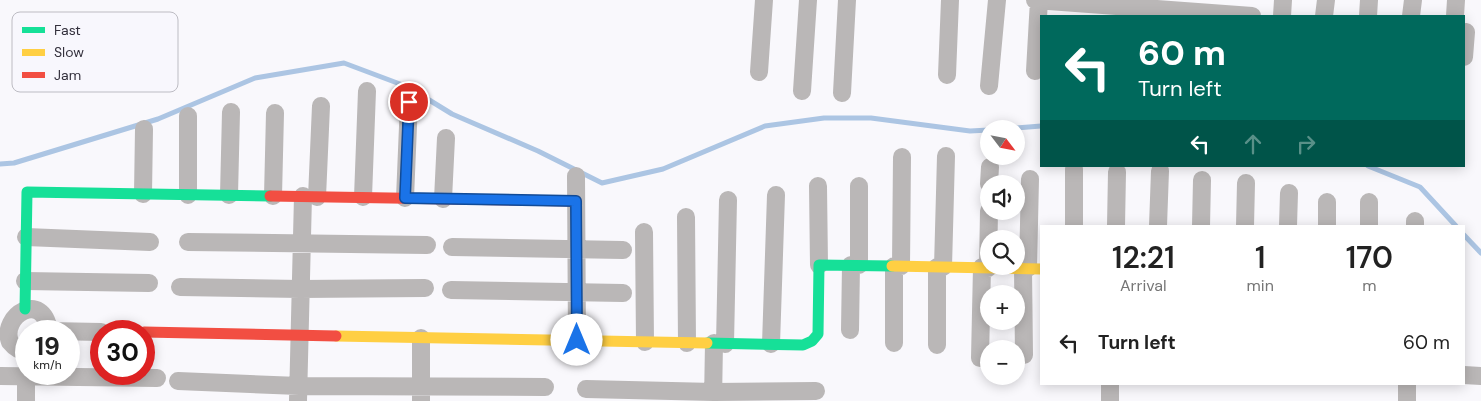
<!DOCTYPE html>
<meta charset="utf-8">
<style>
:root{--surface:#fff;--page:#f2f2f2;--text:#222;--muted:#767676}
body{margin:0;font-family:"DM Sans",sans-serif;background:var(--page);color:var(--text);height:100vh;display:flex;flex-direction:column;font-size:19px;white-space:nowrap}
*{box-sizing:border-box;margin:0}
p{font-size:16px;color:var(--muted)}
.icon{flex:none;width:28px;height:28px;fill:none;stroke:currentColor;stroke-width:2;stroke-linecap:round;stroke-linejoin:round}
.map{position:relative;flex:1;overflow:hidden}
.drawer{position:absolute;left:1040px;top:225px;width:425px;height:160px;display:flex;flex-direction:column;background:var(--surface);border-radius:0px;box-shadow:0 2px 12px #0003}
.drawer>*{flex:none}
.top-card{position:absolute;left:1040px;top:15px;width:425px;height:152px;border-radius:0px;box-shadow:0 2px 12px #0003;background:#00695c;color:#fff;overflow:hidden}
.needle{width:32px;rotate:122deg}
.controls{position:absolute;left:980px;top:120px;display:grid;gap:10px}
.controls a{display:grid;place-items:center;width:45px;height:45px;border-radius:50%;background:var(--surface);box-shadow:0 2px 12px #0003;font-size:25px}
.speed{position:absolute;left:15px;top:320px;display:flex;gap:10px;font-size:25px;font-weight:700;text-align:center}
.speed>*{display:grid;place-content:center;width:65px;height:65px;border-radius:50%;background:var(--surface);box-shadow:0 2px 12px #0003;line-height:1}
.speed small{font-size:12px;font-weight:400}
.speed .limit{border:8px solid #d22;background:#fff;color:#111}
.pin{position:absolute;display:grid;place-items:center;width:42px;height:42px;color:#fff;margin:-21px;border:2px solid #fff;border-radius:50%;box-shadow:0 1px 5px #0007}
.me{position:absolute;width:55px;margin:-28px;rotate:0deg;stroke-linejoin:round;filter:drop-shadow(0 0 4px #0008)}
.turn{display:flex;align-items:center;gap:18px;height:105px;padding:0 15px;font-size:22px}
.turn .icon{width:65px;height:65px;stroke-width:2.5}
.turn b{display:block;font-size:35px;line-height:42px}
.lanes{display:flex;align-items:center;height:48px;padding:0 15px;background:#0003;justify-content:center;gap:25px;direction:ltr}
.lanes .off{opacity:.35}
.eta{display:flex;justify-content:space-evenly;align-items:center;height:85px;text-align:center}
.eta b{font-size:30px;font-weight:600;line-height:35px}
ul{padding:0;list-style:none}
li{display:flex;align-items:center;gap:15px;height:65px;padding:0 15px}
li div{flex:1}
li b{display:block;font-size:19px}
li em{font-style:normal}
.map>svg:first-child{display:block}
</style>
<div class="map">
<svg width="1481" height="401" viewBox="0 0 1481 401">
<rect width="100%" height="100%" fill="#f9f8fc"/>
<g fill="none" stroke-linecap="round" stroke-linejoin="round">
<!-- stream -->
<path stroke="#acc5e3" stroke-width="5" d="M 1002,129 L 1041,126
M 0,164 L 14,163 L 158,119 L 255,78 L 344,63 L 408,87 L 452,114 L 538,151 L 602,183 L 663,169 L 765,126 L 824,118 L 871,118 L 970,131 L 989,130
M 1368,166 L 1420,187 L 1456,226
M 1464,235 L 1481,253"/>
<!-- street -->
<path stroke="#bab7b7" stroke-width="18" d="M 1035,0 L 1252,16
M 1282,16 L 1283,0
M 1324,16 L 1326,0
M 1368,16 L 1369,0
M 1411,16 L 1413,0
M 1455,16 L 1456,0
M 1464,57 L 1466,32
M 1035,71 L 1039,0
M 759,72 L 764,0
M 947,75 L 950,0
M 989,86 L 997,0
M 802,91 L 808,0
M 842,93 L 847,0
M 188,116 L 188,195
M 576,176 L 577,341
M 989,184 L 990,167
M 818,186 L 819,265
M 143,194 L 144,129
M 229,195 L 231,112
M 273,196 L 275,113
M 317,197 L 321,106
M 363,197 L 367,91
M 405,198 L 409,102
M 443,199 L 446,138
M 686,217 L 687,343
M 1415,221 L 1415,226
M 1074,226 L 1074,169
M 1116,226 L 1117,172
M 1158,226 L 1160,171
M 1201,226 L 1202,180
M 1245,226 L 1246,183
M 1288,226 L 1289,193
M 1327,226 L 1327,202
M 1369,226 L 1369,202
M 644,232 L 645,342
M 26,237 L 150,242
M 188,242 L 427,245
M 452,247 L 623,250
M 859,265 L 859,186
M 901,266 L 902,157
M 943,267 L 946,156
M 988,268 L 989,211
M 1023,268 L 1024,355
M 1028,268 L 1030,179
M 25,281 L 149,283
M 180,287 L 300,289 L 425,288
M 451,290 L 623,293
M 850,330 L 851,265
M 49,331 L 101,332
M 894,343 L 894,266
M 725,344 L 728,200
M 771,344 L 776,195
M 937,345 L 937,267
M 26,351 C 19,351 14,347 10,342 C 0,316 43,289 49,331
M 980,358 L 982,267
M 1464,375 L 1481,376
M 0,376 L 157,378
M 178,381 L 299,386 L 545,387
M 586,389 L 714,392 L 816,391
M 26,401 L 26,374
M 298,401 L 303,196
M 421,401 L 421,338
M 713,401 L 714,343
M 1110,401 L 1110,384
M 1407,401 L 1407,384"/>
<!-- fast -->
<path stroke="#16e098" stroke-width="11" d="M 25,309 L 27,192 L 270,196
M 707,343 L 803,345 L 812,341 L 818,334 L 819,265 L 892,266"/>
<!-- slow -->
<path stroke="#ffcf43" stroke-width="11" d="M 892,266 L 1041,269
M 336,336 L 707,343"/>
<!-- jam -->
<path stroke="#f24e42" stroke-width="11" d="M 270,196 L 576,201
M 144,332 L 336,336"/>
</g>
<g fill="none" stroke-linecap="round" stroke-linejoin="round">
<defs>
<path id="route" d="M 409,102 L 405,198 L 576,201 L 577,340"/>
</defs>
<!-- route casing -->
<use href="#route" stroke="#114b97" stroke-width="12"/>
<!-- route -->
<use href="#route" stroke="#1a73e8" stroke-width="9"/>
</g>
<!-- legend -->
<rect x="12" y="12" width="166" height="80" rx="8" fill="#f8f7fd" stroke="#bdbcc3" stroke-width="1"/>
<rect x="22" y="27" width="23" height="6" fill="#16e098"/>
<rect x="22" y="49" width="23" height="7" fill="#ffcf43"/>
<rect x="22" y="72" width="23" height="6" fill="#f24e42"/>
<g font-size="14" fill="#34313d">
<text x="54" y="35">Fast</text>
<text x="54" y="57">Slow</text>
<text x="54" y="80">Jam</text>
</g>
</svg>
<div class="controls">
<a><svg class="needle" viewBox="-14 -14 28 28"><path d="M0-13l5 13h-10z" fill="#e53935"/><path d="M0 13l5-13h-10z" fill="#767676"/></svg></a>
<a><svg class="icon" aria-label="sound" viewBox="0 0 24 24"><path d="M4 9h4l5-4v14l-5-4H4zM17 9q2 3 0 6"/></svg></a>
<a><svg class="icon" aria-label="search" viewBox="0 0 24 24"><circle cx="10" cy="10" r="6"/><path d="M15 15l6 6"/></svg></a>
<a>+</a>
<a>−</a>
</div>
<div class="speed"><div>19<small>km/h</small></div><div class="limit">30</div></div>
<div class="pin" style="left:409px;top:102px;background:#d93025"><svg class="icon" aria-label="arrive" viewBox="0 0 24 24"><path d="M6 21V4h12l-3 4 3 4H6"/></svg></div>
<svg class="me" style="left:577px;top:340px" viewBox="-20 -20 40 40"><circle r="19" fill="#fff"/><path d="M0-13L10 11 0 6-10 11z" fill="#1a73e8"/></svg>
<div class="top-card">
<div class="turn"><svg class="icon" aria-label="left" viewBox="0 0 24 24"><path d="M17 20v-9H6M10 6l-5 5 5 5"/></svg><div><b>60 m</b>Turn left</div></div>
<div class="lanes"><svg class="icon" aria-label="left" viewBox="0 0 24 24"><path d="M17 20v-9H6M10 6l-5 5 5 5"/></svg><svg class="icon off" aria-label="ahead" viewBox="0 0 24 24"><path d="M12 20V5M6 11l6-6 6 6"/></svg><svg class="icon off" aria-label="right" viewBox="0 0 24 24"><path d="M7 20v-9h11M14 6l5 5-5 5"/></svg></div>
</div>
<section class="drawer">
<div class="eta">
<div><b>12:21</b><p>Arrival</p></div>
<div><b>1</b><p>min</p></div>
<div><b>170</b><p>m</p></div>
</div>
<ul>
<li><svg class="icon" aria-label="left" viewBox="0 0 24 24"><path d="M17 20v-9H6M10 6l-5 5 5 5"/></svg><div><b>Turn left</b></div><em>60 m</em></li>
</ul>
</section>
</div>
